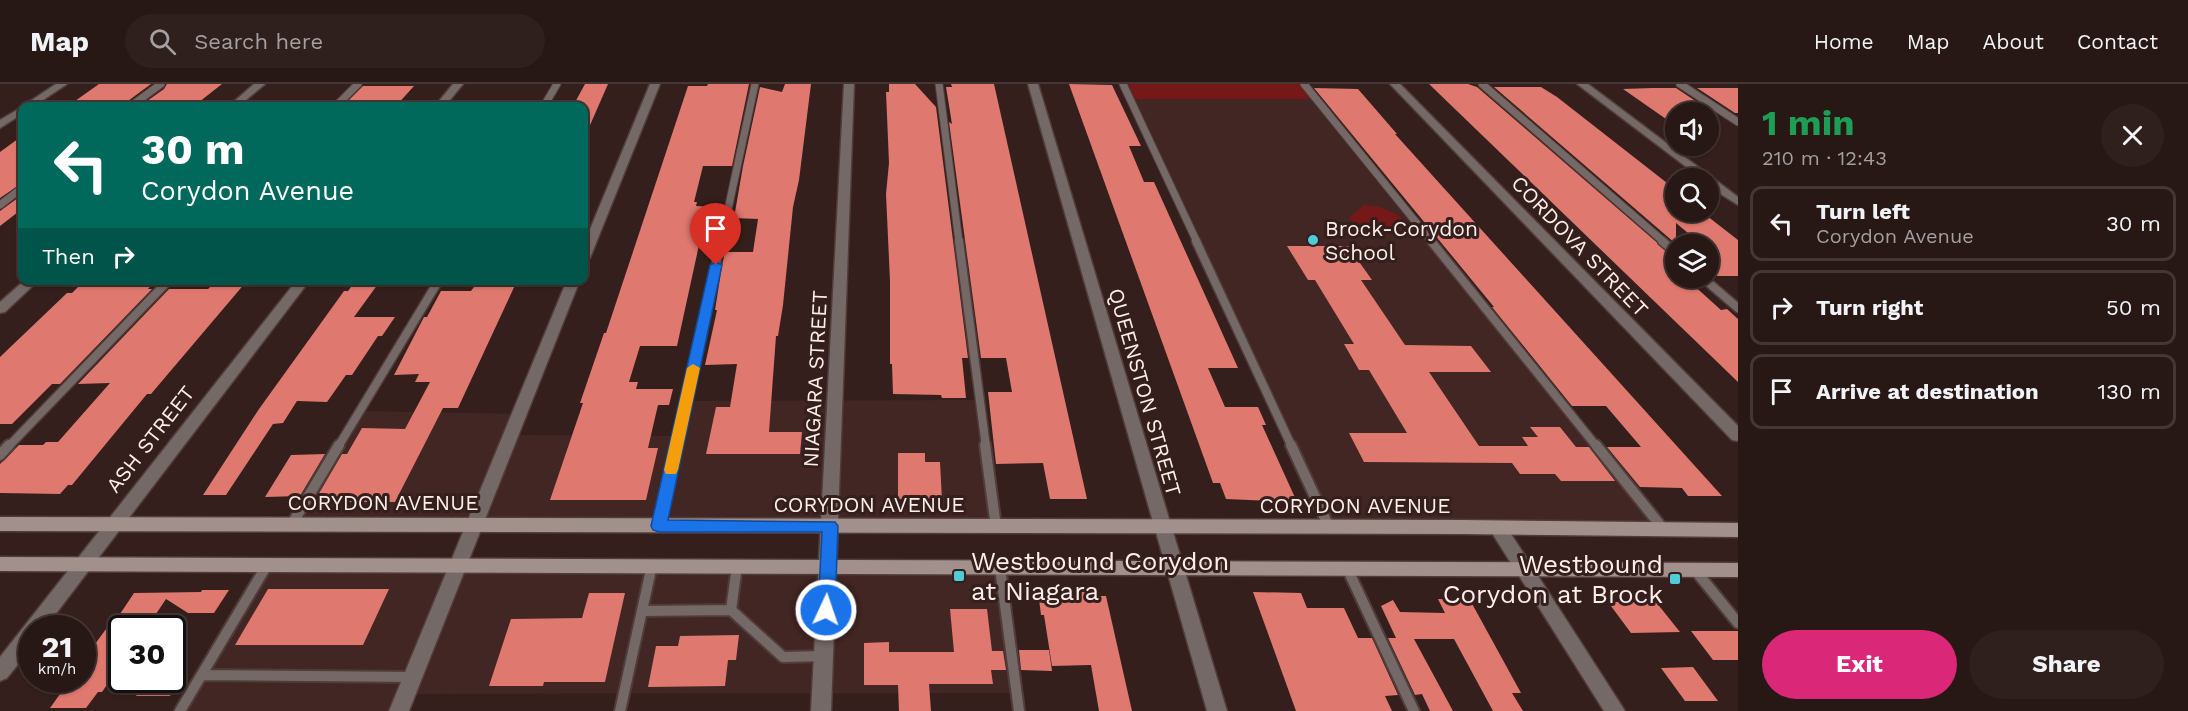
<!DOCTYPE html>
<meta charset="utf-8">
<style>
:root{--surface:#271715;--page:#2f201e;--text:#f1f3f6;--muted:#a49fa0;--line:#433634;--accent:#db2777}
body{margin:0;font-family:"Work Sans",sans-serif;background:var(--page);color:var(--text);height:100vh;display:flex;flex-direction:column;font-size:22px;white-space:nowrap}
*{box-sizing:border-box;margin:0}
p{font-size:20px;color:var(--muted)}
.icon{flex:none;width:33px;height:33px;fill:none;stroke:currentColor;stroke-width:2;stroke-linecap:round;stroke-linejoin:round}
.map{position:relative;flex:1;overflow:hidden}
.sheet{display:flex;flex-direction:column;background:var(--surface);width:450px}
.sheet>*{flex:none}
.banner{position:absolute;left:18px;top:18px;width:570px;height:183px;border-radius:12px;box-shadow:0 2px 4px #0004,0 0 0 2px var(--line);background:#00695c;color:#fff;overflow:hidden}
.buttons{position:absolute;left:1665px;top:18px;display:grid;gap:12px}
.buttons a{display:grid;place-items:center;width:54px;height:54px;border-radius:50%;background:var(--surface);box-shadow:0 2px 4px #0004,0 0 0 2px var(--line);font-size:30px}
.speed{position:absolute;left:18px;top:531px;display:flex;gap:12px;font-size:30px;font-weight:700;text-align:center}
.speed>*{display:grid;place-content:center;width:78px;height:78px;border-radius:50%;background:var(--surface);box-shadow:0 2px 4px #0004,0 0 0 2px var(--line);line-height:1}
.speed small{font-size:15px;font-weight:400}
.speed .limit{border:3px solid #111;border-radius:9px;background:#fff;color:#111}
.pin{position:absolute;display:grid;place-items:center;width:51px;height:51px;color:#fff;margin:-62px -26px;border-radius:50% 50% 50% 0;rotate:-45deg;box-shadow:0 0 6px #0007}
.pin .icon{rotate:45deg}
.me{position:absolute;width:66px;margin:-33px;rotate:3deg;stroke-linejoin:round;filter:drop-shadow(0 0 4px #0008)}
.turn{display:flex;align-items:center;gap:21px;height:126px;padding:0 24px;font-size:27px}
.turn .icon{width:78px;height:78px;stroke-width:2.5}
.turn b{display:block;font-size:42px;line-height:51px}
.then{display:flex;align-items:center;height:57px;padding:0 24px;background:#0003;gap:12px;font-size:22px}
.round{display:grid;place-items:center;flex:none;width:63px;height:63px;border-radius:32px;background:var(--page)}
.overview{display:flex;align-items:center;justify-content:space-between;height:102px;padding:0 24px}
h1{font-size:36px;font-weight:700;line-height:45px;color:#1e9e55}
.action{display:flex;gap:12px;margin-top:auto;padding:12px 24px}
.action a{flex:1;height:69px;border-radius:36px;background:var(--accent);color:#fff;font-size:24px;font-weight:700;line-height:69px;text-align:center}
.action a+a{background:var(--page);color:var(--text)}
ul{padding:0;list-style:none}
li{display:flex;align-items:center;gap:18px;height:75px;margin:0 12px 9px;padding:0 12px;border:3px solid var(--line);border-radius:12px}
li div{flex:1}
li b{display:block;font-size:22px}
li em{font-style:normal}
header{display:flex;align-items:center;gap:36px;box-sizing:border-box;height:84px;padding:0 30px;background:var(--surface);border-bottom:2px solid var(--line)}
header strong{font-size:28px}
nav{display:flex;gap:33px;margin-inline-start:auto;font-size:21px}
.search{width:420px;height:54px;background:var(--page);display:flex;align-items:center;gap:15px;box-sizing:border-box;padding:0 21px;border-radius:33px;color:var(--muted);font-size:22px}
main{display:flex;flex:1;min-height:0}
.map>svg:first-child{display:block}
</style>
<header>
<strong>Map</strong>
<div class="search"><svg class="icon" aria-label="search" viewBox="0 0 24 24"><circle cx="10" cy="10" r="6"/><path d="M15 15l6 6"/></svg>Search here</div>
<nav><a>Home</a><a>Map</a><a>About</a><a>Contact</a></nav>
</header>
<main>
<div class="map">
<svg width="1738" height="627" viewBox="0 0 1738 627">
<rect width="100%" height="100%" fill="#341f1c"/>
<!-- built -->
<path fill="#422623" d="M 1130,15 L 1316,15 L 1664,446 L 1329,443 Z
M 980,316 L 996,443 L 292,440 L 360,327 L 520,330 L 512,351 L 678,352 L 686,317 Z
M 268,481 L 1000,483 L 1016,609 L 406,610 L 399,627 L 180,627 Z"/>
<!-- green -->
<path fill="#741917" d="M 1123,0 L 1304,0 L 1316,15 L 1130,15 Z
M 1364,121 C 1377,121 1394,127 1404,136 C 1387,152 1372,148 1353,141 L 1350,133 Z"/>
<!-- building -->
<path fill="#df786e" d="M 99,0 L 151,0 L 128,17 L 125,22 L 68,22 Z
M 167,0 L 222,0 L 194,22 L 140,22 L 164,5 Z
M 585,0 L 608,0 L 584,55 L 584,22 L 573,22 Z
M 708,0 L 749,0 L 732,82 L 703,82 L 694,118 L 697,118 L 696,122 L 715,123 L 706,162 L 699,161 L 677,262 L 640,262 L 629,298 L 638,298 L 636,305 L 673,305 L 669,321 L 658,321 L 648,364 L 658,364 L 646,416 L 550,416 L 583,319 L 580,319 L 604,249 L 606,249 L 688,2 L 707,2 Z
M 785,0 L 811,0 L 799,96 L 793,123 L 783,221 L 778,252 L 776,252 L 769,348 L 802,348 L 800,370 L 706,370 L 716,323 L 730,323 L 737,280 L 705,281 L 717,226 L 715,226 L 722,182 L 725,168 L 753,168 L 758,135 L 734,134 L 743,82 L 760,3 L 782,8 Z
M 889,0 L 915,0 L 936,23 L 968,274 L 962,274 L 966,314 L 942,314 L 941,311 L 893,310 L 892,280 L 890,280 L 890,197 L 886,110 L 889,79 L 886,8 L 889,8 Z
M 951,0 L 994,0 L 1087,415 L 1050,415 L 1043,379 L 996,380 L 988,308 L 1012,308 L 1006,274 L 981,274 L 949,38 L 952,40 L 946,3 L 952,3 Z
M 1069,0 L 1112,1 L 1141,62 L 1129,62 L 1144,98 L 1154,98 L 1238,284 L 1208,284 L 1225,323 L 1258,323 L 1266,341 L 1262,341 L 1297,418 L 1226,415 L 1220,399 L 1213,399 Z
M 1429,0 L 1468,0 L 1477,3 L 1676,175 L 1676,199 L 1691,199 L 1721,226 L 1727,225 L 1738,235 L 1738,298 Z
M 363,2 L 414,2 L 396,22 L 343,22 Z
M 1494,3 L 1541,3 L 1557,13 L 1676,106 L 1676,128 L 1702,128 L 1738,156 L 1738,192 L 1710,192 L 1708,160 L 1701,160 L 1676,139 L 1676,160 Z
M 1314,4 L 1358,5 L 1397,50 L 1395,50 L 1722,412 L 1688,412 L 1682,404 L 1640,403 L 1607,363 L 1641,363 L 1606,322 L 1572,322 L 1492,223 L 1494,223 Z
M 1652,4 L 1676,4 L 1715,30 L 1676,28 L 1676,42 L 1623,5 Z
M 1697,4 L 1738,4 L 1738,29 L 1735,29 Z
M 22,52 L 22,99 L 0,114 L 0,68 Z
M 22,111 L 22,125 L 0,142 L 0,127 Z
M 1287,162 L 1348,162 L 1372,196 L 1361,196 L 1405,261 L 1471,262 L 1491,288 L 1429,288 L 1479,362 L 1528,362 L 1522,353 L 1538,353 L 1530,343 L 1560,343 L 1576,363 L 1589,363 L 1615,397 L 1561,397 L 1555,390 L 1520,390 L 1512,379 L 1364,378 L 1349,349 L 1407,349 L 1369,286 L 1359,286 L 1344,260 L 1354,260 L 1315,196 L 1308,196 Z
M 85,196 L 156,196 L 148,205 L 152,205 L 60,300 L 52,300 L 12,340 L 0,340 L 0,273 L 67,209 L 72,209 Z
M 246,198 L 151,310 L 147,310 L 72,401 L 68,401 L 60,410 L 0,409 L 0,380 L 19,361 L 43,361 L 46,358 L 58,358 L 110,299 L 78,300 L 169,205 L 208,205 L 214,199 Z
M 354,199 L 378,200 L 354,233 L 395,233 L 382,252 L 378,252 L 352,291 L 346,291 L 327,318 L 297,317 L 283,339 L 273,340 L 226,411 L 203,411 L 259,325 L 344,207 L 348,207 Z
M 477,199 L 516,199 L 458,324 L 443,324 L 395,418 L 319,418 L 323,411 L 318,411 L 342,370 L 347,370 L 362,344 L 405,345 L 430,298 L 415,298 L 419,290 L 394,291 L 424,233 L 427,233 L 441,207 L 471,207 Z
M 898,369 L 925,369 L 925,378 L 940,378 L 942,416 L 898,415 Z
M 325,370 L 300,412 L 265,413 L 291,371 Z
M 268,505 L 389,505 L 363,561 L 235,561 Z
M 202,506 L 229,506 L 214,529 L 188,529 L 166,515 L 156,530 L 151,530 L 147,536 L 116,536 L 134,509 L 201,508 Z
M 1038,507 L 1095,508 L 1096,512 L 1106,512 L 1132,627 L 1099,627 L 1091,581 L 1052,582 L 1044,531 L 1041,531 Z
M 1253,508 L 1301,509 L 1307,524 L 1344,524 L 1358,554 L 1372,554 L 1398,611 L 1385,612 L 1392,627 L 1296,627 Z
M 589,509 L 625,509 L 605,598 L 544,598 L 543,602 L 489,602 L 511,535 L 582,534 Z
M 1438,515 L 1470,516 L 1521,609 L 1512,609 L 1523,627 L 1493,627 L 1454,555 L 1414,555 L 1453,627 L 1430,627 L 1422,610 L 1415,611 L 1388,554 L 1396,554 L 1381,522 L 1393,516 L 1400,528 L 1445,529 Z
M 1608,518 L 1656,518 L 1680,548 L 1631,549 Z
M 950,525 L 987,525 L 992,567 L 1003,567 L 1006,586 L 991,586 L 993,600 L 929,600 L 931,627 L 899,627 L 898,601 L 864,601 L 864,559 L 889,558 L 889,568 L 954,568 Z
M 106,545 L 122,545 L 122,579 L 102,608 L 98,608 L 86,624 L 50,624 L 70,596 L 82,596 L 82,578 Z
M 1691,547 L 1738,547 L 1738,576 L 1713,576 Z
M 739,551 L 736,576 L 728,576 L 725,602 L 648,603 L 656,562 L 678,562 L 680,552 Z
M 1019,566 L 1049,566 L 1052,587 L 1021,586 Z
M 1693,583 L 1718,617 L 1685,617 L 1661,584 Z
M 147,596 L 179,596 L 170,612 L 136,612 Z"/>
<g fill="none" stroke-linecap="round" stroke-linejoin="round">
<defs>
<path id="lane-far2" d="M 939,0 L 959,158
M 1123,0 L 1197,158
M 1304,0 L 1432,158
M 1482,0 L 1664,158
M 1680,0 L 1738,38
M 131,22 L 161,0
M 336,22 L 358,0
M 544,22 L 557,0
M 0,121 L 22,104
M 721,158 L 755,0"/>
<path id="lane-far1" d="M 959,157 L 986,363
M 1196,157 L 1292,363
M 1431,157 L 1597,363
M 1662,157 L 1676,169
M 1703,194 L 1738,224
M 8,363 L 169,196
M 338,363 L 439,196
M 676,363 L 721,157"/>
<path id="lane" d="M 985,361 L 996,443
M 1291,361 L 1329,443
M 1596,361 L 1664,446
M 0,371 L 9,361
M 292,440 L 339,361
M 659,442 L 677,361
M 737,482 L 731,526 L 783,573 L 824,572
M 1000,483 L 1019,627
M 1347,484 L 1414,627
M 1695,486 L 1738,539
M 642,527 L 731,526
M 202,591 L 413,593
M 180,627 L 267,481
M 620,627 L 652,481"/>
<path id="street" d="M 56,0 L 67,0 L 34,22 L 23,22 Z
M 254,0 L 265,0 L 239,22 L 229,22 Z
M 453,0 L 463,0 L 445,22 L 435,22 Z
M 650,0 L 660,0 L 590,174 L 584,178 L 584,160 Z
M 844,0 L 854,0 L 831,627 L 811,627 Z
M 1028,0 L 1038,0 L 1227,627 L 1207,627 Z
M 1390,0 L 1400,0 L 1738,342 L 1738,357 L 1732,356 Z
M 1577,0 L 1588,0 L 1738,113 L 1738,121 L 1708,102 L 1708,94 L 1701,94 Z
M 22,23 L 22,30 L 0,44 L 0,36 Z
M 25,196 L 39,196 L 5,228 L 0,229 L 0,218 Z
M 297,196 L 310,196 L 45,544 L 32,544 L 32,563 L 7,594 L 0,597 L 0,573 Z
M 567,196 L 580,196 L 409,627 L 389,627 Z
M 1498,437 L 1504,439 L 1625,627 L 1604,627 L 1492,449 L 1489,444 L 1492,439 Z"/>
<path id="secondary" d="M 0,433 L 1463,436 L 1738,439 L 1738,453 L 1463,450 L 0,447 Z
M 0,473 L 1738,479 L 1738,493 L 0,487 Z"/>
</defs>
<!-- lane-far2 casing -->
<use href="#lane-far2" stroke="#503c39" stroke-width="9"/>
<!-- lane-far1 casing -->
<use href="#lane-far1" stroke="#503c39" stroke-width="11"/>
<!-- lane casing -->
<use href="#lane" stroke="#503c39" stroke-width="14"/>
<!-- street casing -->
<use href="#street" stroke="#503c39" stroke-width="3"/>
<!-- secondary casing -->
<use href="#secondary" stroke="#503c39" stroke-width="3"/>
<!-- lane-far2 -->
<use href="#lane-far2" stroke="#756967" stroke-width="7"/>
<!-- lane-far1 -->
<use href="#lane-far1" stroke="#756967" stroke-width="8"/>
<!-- lane -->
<use href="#lane" stroke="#756967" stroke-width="10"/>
<!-- street -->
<use href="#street" fill="#756967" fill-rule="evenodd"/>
<!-- secondary -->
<use href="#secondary" fill="#a2908d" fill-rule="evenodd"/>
</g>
<!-- route -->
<path fill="#1a73e8" stroke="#114b97" stroke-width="1.5" d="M 716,178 L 722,181 L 668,436 L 835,438 L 838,442 L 835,526 L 832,531 L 826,534 L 820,531 L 818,526 L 822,448 L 659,448 L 653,446 L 651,442 L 710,181 Z"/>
<!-- slow -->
<path fill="#f59e0b" d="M 693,280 L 700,284 L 678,386 L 676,390 L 666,390 L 664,386 L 687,284 Z"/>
<!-- markers -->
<g fill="#52cbd9" stroke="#341f1c" stroke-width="2">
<circle cx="1313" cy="156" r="6"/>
<rect x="953" y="486" width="12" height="12" rx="3"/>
<rect x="1669" y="489" width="12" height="12" rx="3"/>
</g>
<g text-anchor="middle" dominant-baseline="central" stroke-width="6" stroke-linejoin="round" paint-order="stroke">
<!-- poi labels -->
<g font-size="21" fill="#fdedeb" stroke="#341f1c" text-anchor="start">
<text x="1325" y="144">Brock-Corydon<tspan x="1325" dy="24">School</tspan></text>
</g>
<!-- street labels -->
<g font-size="21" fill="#fdedeb" stroke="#341f1c">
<text transform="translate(1580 162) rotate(46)">CORDOVA STREET</text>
<text transform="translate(815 295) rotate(-87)">NIAGARA STREET</text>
<text transform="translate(1145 308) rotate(74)">QUEENSTON STREET</text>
<text transform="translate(150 355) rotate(-52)">ASH STREET</text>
<text x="383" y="418">CORYDON AVENUE</text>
<text x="869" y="420">CORYDON AVENUE</text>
<text x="1355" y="421">CORYDON AVENUE</text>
</g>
<!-- near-poi labels -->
<g font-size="26" fill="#fdedeb" stroke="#341f1c" text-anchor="start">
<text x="971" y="477">Westbound Corydon<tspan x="971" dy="30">at Niagara</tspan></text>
<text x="1663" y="480" text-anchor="end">Westbound<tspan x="1663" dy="30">Corydon at Brock</tspan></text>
</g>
</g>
</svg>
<div class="buttons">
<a><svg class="icon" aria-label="sound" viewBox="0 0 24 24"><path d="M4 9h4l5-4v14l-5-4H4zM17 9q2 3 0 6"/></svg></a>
<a><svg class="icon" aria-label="search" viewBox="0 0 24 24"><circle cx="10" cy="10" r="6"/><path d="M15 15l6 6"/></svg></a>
<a><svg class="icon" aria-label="layers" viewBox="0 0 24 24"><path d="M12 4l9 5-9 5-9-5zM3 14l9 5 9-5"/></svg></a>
</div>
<div class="speed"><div>21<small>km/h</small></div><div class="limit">30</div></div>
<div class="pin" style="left:716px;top:181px;background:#d93025"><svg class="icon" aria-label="arrive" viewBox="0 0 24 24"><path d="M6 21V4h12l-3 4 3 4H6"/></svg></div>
<svg class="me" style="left:826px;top:526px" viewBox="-20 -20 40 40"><circle r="17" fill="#1a73e8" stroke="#fff" stroke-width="3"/><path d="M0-11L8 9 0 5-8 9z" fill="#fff"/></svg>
<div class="banner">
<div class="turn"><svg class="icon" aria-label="left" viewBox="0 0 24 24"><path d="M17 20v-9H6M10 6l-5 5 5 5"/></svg><div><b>30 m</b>Corydon Avenue</div></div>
<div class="then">Then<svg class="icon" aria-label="right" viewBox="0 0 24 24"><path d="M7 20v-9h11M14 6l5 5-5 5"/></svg></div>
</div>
</div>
<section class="sheet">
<div class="overview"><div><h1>1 min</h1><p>210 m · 12:43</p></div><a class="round"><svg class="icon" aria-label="close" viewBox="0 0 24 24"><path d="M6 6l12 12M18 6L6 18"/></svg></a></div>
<ul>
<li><svg class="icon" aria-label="left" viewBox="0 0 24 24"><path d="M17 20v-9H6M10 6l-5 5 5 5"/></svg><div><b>Turn left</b><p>Corydon Avenue</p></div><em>30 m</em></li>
<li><svg class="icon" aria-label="right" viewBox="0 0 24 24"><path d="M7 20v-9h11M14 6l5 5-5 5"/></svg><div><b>Turn right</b></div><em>50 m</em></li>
<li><svg class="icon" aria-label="arrive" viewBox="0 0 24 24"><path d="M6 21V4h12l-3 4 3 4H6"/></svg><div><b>Arrive at destination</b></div><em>130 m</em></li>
</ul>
<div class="action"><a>Exit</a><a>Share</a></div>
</section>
</main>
